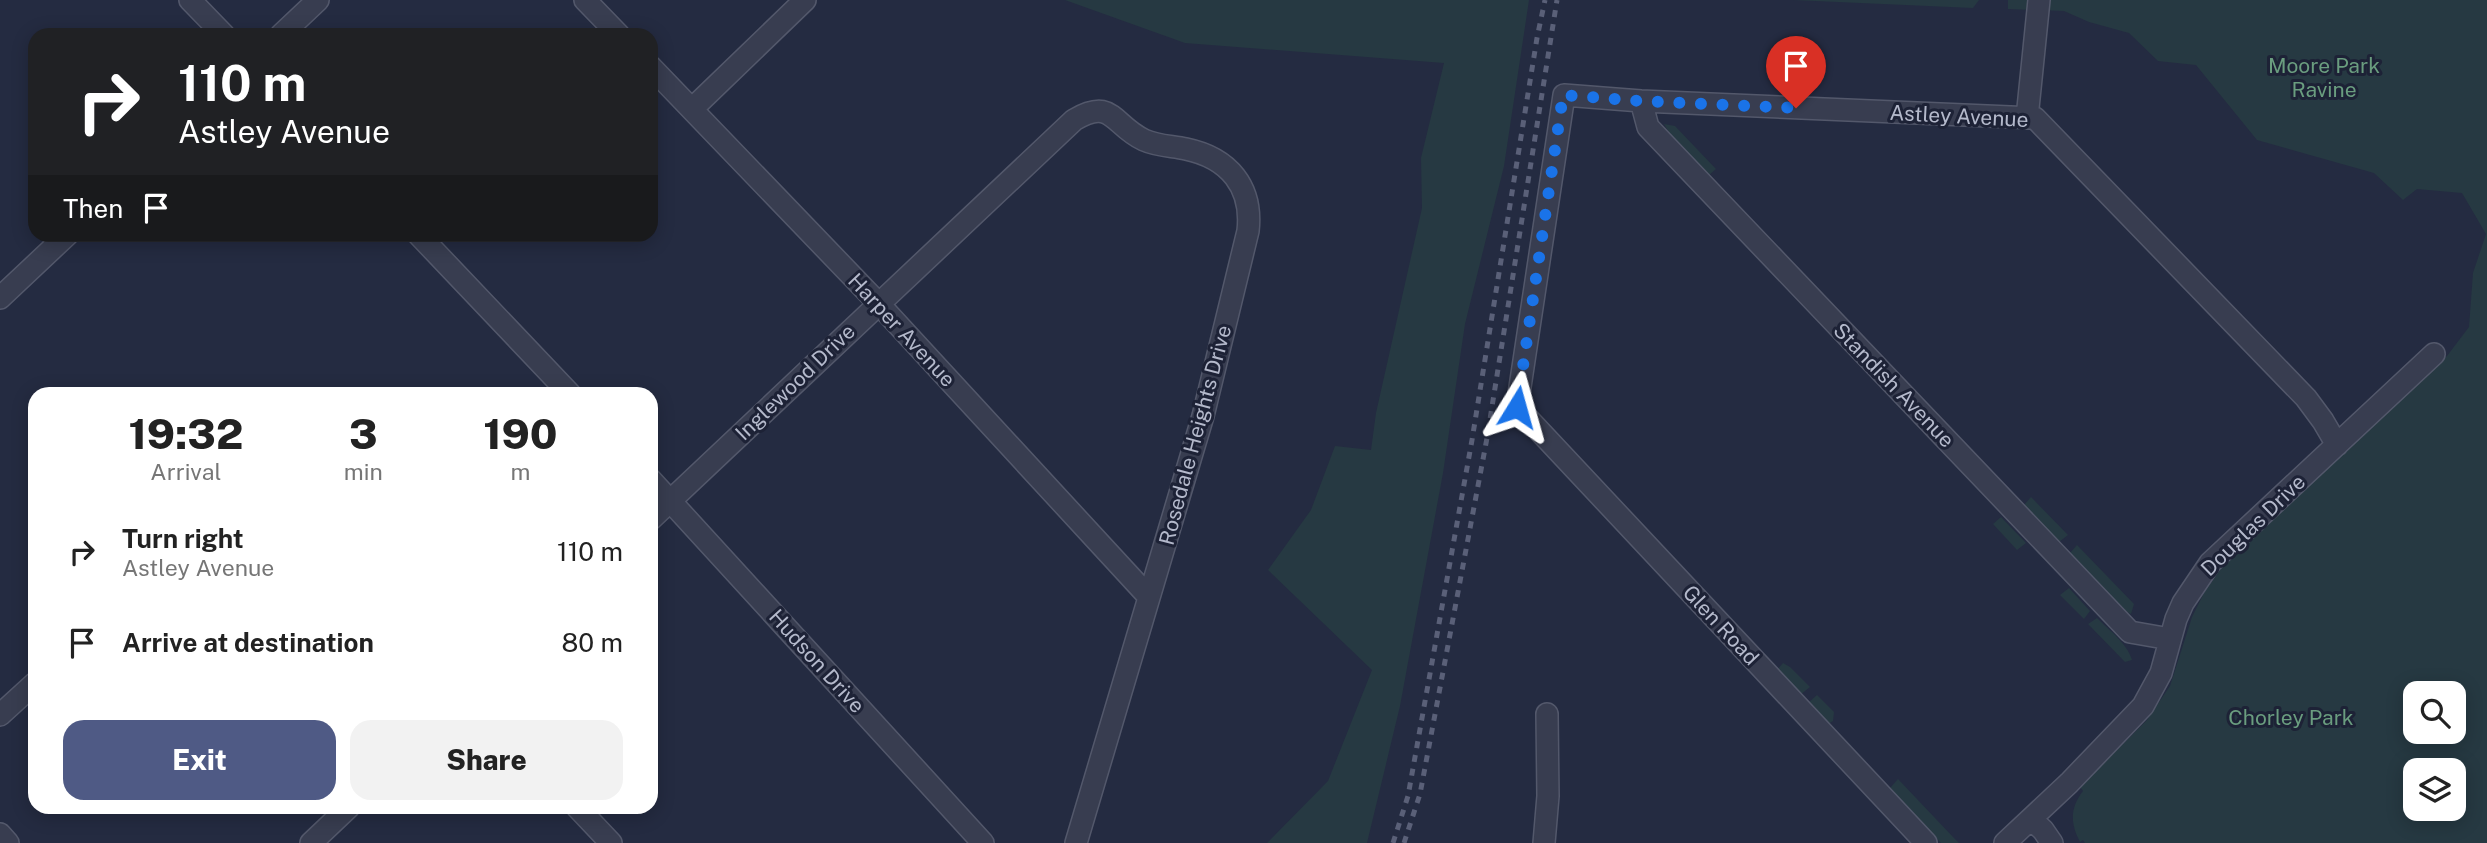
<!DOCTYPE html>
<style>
:root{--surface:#fff;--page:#f2f2f2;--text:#222;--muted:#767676;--accent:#4f5a85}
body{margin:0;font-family:"Public Sans",sans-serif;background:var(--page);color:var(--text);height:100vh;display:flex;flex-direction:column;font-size:26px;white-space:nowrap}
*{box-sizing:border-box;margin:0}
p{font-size:23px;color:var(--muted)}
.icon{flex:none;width:38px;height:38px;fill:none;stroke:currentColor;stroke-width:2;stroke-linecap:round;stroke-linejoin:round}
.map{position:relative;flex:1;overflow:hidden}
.sheet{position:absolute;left:28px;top:387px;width:630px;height:427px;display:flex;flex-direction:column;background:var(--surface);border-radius:21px;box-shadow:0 4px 18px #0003}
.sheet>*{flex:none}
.hud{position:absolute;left:28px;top:28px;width:630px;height:214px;border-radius:21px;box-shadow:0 4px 18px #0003;background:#202124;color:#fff;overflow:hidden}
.controls{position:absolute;left:2403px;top:681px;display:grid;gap:14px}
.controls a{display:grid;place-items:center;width:63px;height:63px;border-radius:14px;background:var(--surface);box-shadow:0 4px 18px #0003;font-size:35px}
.pin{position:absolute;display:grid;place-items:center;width:60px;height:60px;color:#fff;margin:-72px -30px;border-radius:50% 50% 50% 0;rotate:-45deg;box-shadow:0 0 7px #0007}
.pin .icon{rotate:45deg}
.me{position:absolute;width:77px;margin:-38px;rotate:8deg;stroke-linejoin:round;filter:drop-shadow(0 0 5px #0008)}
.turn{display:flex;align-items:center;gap:24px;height:147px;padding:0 35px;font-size:32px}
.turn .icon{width:91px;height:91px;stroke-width:2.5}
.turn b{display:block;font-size:49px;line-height:60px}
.then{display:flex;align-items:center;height:66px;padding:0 35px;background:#0003;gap:14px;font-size:26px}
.eta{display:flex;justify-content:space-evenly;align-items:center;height:119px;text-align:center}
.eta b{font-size:42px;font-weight:800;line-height:49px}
.action{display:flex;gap:14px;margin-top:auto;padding:14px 35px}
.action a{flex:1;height:80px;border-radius:21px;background:var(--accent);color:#fff;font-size:28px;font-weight:800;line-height:80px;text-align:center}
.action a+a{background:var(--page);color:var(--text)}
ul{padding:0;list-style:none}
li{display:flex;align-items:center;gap:21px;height:91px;padding:0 35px}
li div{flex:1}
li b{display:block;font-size:26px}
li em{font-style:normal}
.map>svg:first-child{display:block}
</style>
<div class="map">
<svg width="2487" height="843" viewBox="0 0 2487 843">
<rect width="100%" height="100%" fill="#242b41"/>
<!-- green -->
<path fill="#263942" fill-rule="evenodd" d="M 1065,0 L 1529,0 L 1504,166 L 1465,324 L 1443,473 L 1400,706 L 1367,843 L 1267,843 L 1328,781 L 1372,670 L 1268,570 L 1311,510 L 1335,446 L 1371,450 L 1376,413 L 1422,208 L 1421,158 L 1444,63 L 1185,43 Z
M 1793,0 L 1979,0 L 1973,8 Z
M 2008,0 L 2487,0 L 2487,843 L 2085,843 L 2083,840 L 2080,842 C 2070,823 2070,808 2083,791 L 2080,787 L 2147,720 L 2170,686 L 2192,617 L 2204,593 L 2222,567 L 2447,356 L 2469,327 L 2473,273 L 2486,234 L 2462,193 L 2417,189 L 2403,200 L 2374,173 L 2257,140 L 2196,65 L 2158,61 L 2129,33 L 2089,22 L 2064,11 L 2008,9 ZM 2415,693 L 2454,693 L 2454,732 L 2415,732 ZM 2415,770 L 2454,770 L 2454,808 L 2415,808 Z
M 1664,124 L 1675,126 L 1716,169 L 1709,175 L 1673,139 Z
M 2031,497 L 2068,535 L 2059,542 L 2024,505 Z
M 2001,517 L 2026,543 L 2017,550 L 1993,524 Z
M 2077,545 L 2134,604 L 2131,614 L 2127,612 L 2070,553 Z
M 2069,588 L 2090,611 L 2084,619 L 2060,595 Z
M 2097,618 C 2109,630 2127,643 2132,660 L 2125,662 L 2088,624 Z
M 1783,663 L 1790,667 L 1810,687 L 1800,695 L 1777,670 Z
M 1817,695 L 1834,712 L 1833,721 L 1828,724 L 1808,703 Z
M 1898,779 L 1953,837 L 1959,843 L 1941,843 L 1890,788 Z"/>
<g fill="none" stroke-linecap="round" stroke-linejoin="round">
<defs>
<path id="minor" d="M 190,0 L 224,35
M 585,0 L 619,35
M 281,35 L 318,0
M 651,67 L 878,303 L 1149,597
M 1641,101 L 1648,127 L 2130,632 L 2170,639
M 692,109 L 805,0
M 2027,118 L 2039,0
M 418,234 L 570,394
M 0,298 L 68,234
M 651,480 L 983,843
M 651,519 L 1074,120 C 1113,97 1112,125 1144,140 C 1157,146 1172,146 1186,149 C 1229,158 1253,187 1248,231 L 1203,416 L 1076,843
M 0,715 L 35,683
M 577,807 L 611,843
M 2031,819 L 2043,830 L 2052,843
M 0,834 L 8,843
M 311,843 L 349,807
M 1544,843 L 1548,796 L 1547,714
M 1926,843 L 1517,407 L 1564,95 L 1641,101 L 2035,118 L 2306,398 L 2323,421 L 2337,445
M 2005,843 L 2069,783 L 2143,706 L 2161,673 L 2176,619 L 2183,603 L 2210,563 L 2434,354"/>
</defs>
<!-- minor casing -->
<use href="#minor" stroke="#53586b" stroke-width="24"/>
<!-- minor -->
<use href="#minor" stroke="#383d50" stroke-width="21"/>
<!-- rail -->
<path stroke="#5a6078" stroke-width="5" stroke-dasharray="7 7" stroke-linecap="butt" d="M 1393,843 L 1408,796 L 1472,440 L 1537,38 L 1545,0
M 1404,843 L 1420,794 L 1487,438 L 1557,0"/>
</g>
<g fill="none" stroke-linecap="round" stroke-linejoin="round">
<!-- route -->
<path stroke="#1a73e8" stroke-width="12" stroke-dasharray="0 21.6" d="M 1517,407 L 1563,95 L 1641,101 L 1796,108"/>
</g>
<g text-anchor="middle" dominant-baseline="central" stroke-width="6" stroke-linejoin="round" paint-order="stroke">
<!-- park labels -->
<g font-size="21" fill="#6a9d7f" stroke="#1d2236">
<text x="2324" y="65">Moore Park<tspan x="2324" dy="24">Ravine</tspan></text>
<text x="2291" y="717">Chorley Park</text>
</g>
<!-- street labels -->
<g font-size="21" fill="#b4b9cb" stroke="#1d2236">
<text transform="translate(1959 116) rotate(3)">Astley Avenue</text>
<text transform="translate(902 330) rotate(47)">Harper Avenue</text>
<text transform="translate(795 382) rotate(-44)">Inglewood Drive</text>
<text transform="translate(1894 385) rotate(46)">Standish Avenue</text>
<text transform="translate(1195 435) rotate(-75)">Rosedale Heights Drive</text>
<text transform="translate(2253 525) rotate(-44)">Douglas Drive</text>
<text transform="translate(1721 625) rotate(47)">Glen Road</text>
<text transform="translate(817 661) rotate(48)">Hudson Drive</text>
</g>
</g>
</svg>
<div class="controls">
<a><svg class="icon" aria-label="search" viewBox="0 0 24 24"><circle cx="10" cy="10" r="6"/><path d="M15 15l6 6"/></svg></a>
<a><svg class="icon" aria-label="layers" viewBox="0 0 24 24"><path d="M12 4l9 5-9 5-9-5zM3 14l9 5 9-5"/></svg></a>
</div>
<div class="pin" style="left:1796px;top:108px;background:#d93025"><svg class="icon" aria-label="arrive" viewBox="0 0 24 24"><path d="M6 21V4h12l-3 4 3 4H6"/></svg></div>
<svg class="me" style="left:1517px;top:407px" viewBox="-20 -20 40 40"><path d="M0-17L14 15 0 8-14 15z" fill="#1a73e8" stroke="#fff" stroke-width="4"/></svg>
<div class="hud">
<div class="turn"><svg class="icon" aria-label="right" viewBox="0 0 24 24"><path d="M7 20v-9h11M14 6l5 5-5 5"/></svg><div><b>110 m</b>Astley Avenue</div></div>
<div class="then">Then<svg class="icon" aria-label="arrive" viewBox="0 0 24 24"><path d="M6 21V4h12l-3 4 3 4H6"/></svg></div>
</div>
<section class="sheet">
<div class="eta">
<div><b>19:32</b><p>Arrival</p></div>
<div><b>3</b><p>min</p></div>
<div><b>190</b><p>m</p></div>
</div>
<ul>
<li><svg class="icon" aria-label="right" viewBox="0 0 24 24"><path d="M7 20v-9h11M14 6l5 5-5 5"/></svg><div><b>Turn right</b><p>Astley Avenue</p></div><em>110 m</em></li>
<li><svg class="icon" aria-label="arrive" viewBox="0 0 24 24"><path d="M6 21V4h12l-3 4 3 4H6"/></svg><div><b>Arrive at destination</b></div><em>80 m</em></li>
</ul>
<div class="action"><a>Exit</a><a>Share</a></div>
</section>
</div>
